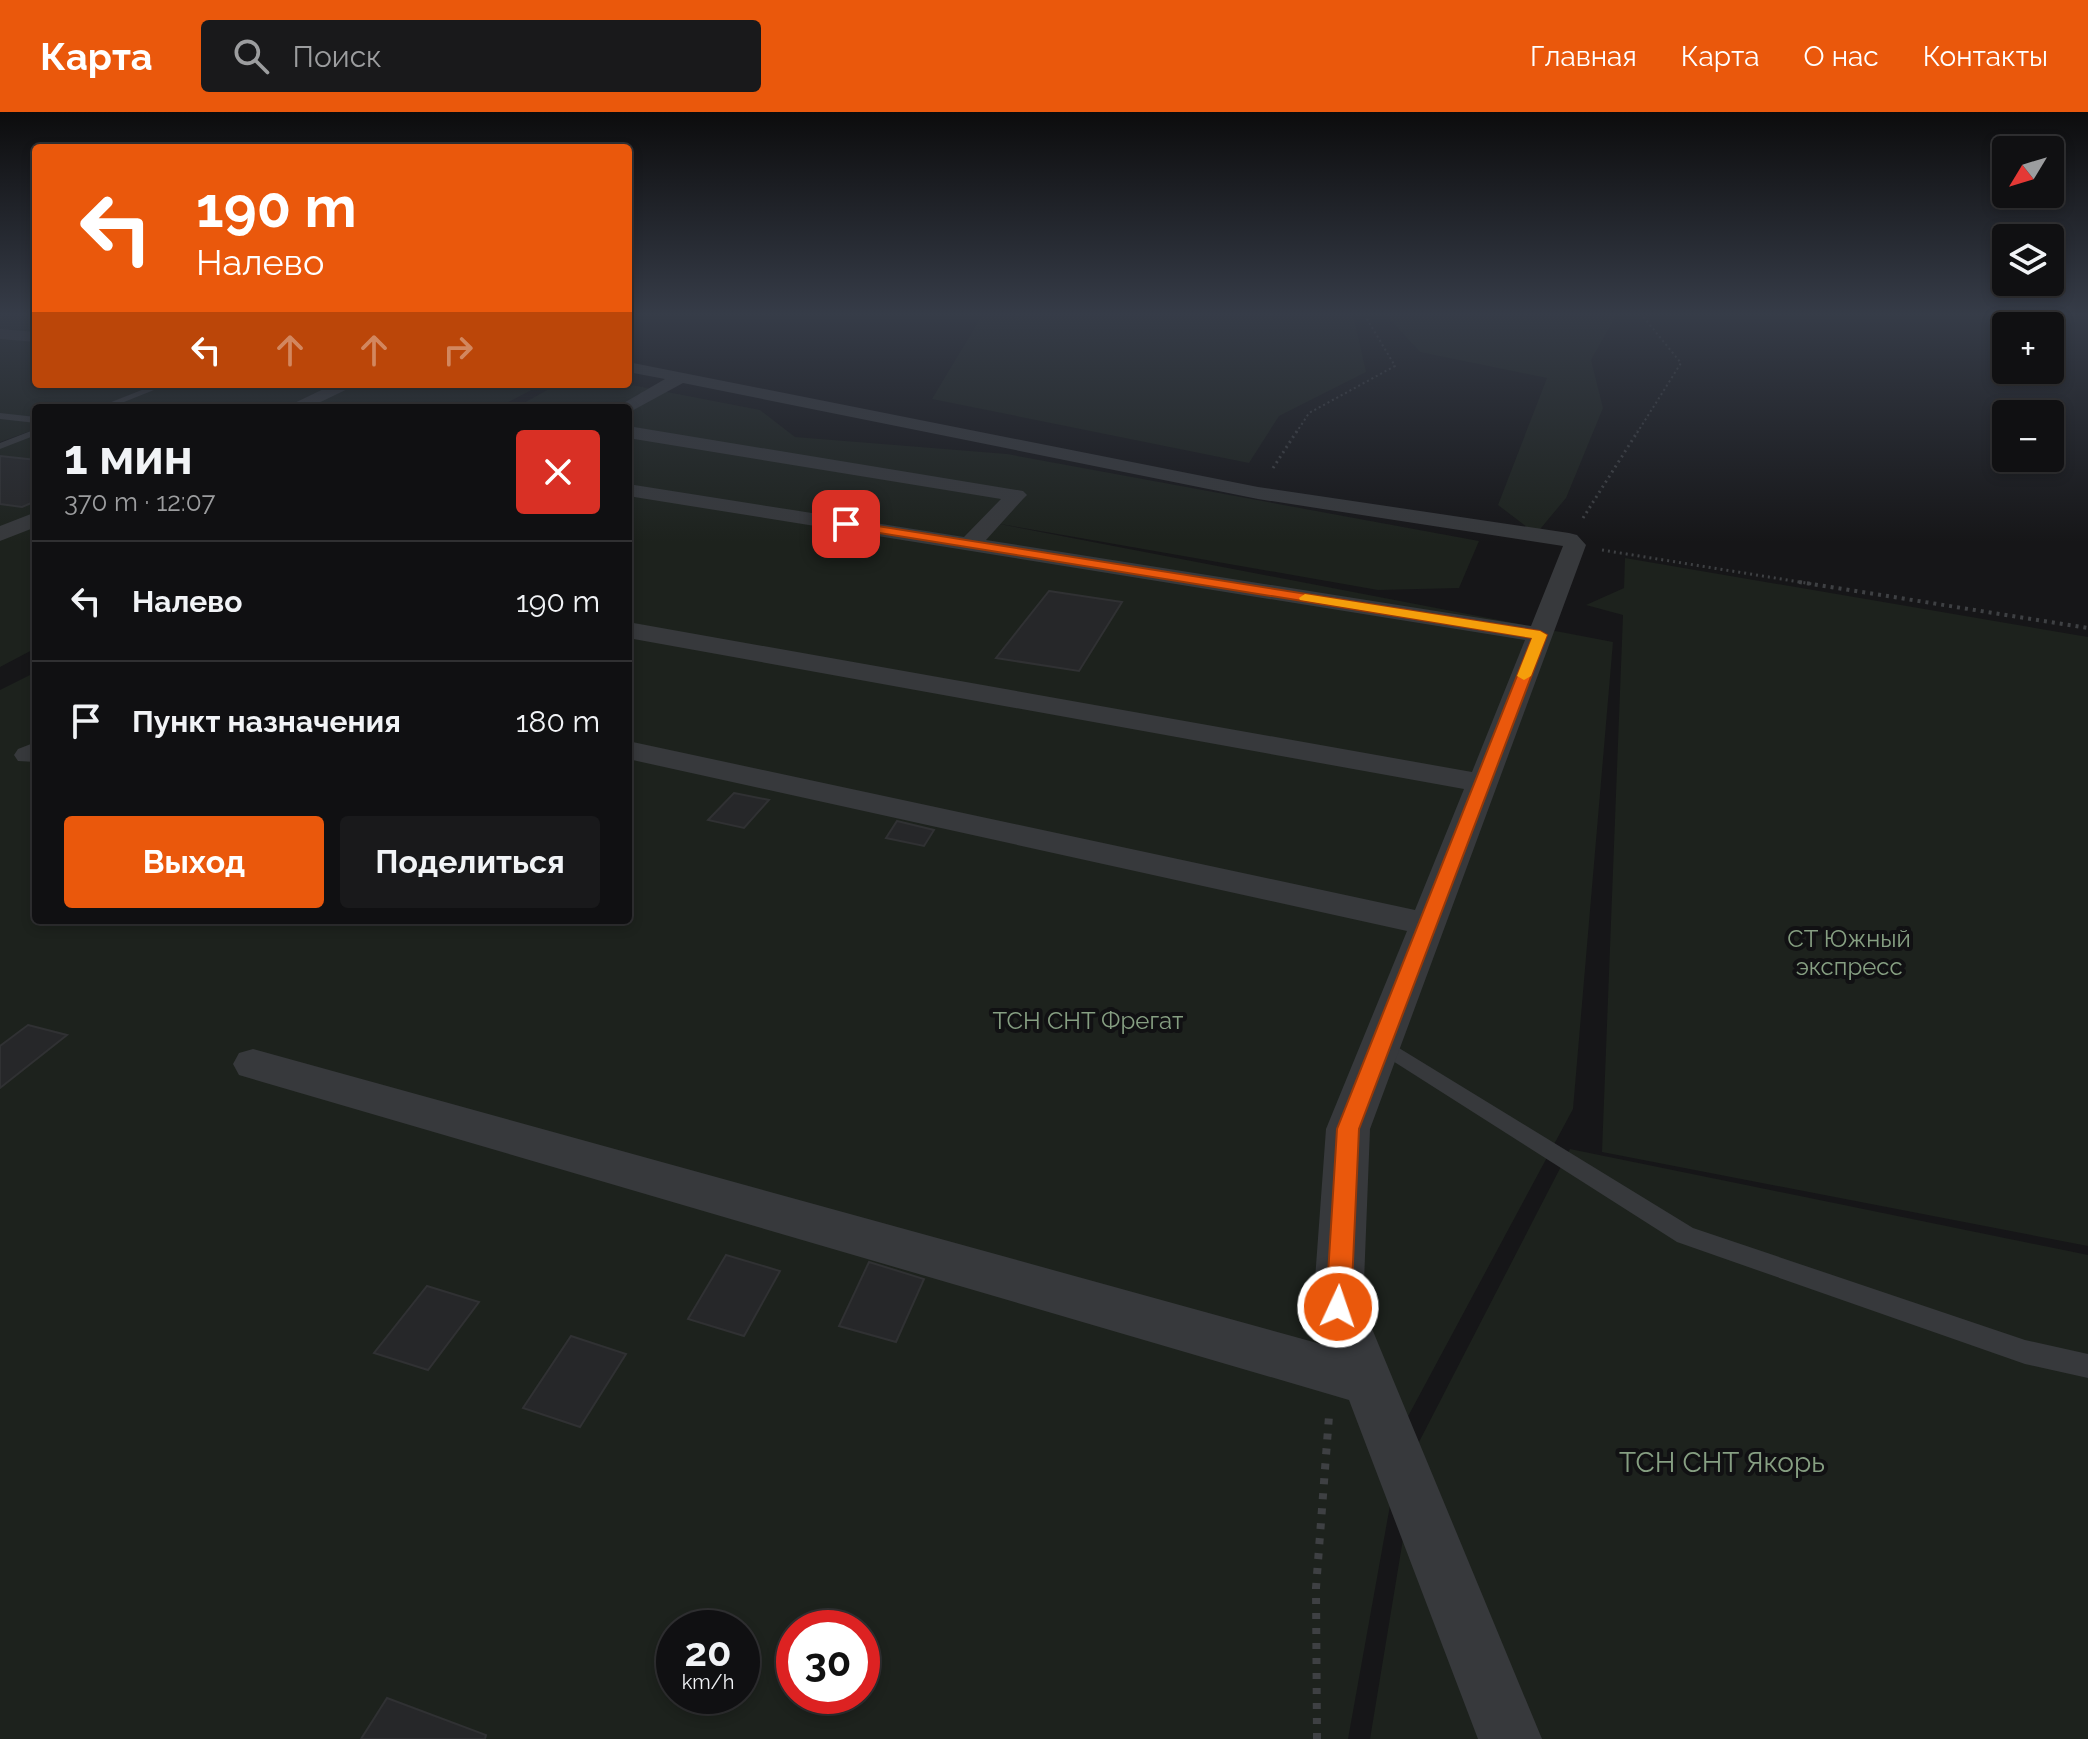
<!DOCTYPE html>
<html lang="ru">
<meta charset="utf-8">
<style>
:root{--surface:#101012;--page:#19191b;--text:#f1f3f6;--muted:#9c9d9f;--line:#303032;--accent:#ea580c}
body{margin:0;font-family:Raleway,sans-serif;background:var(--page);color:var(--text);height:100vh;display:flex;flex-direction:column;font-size:30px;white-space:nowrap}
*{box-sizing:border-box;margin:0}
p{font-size:26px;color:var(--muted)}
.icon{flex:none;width:44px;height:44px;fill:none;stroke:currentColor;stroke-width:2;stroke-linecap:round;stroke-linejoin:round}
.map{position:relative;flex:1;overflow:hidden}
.details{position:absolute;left:32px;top:292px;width:600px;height:520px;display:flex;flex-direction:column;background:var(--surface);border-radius:8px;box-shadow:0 4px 12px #0003,0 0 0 2px var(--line)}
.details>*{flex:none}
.banner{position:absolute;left:32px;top:32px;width:600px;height:244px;border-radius:8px;box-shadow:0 4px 12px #0003,0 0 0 2px var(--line);background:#ea580c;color:#fff;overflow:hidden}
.needle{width:52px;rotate:232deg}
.controls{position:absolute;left:1992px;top:24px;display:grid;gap:16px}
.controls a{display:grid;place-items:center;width:72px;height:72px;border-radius:8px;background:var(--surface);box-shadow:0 4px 12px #0003,0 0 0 2px var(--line);font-size:40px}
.speed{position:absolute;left:656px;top:1498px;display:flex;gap:16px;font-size:40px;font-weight:700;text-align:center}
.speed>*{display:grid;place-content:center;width:104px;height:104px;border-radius:50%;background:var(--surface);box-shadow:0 4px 12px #0003,0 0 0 2px var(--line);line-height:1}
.speed small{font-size:20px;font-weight:400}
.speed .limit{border:12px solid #d22;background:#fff;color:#111}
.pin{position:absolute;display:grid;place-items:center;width:68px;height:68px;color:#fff;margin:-34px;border-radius:16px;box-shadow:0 4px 12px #0006}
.me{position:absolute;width:88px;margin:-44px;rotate:3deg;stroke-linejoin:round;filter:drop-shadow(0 0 6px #0008)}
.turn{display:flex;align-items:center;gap:28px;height:168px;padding:0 32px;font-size:36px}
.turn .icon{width:104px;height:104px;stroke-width:2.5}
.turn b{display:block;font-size:56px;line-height:68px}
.lanes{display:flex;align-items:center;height:76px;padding:0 32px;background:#0003;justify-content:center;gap:40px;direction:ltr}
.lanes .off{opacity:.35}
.round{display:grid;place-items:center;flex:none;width:84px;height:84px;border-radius:8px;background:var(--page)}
.headline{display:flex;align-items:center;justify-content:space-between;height:136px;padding:0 32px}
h1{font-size:48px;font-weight:700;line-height:60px}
.primary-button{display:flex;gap:16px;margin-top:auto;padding:16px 32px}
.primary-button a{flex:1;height:92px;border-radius:8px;background:var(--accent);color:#fff;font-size:32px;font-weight:700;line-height:92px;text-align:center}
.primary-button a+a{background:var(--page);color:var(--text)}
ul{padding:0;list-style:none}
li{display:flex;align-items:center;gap:24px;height:120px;padding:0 32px;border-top:2px solid var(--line)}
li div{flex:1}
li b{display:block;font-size:30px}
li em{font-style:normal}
header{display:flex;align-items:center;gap:48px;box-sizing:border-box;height:112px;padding:0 40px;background:var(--accent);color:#fff}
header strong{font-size:38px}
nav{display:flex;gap:44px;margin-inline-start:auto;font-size:28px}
.search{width:560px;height:72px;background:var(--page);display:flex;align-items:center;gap:20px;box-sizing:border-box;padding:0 28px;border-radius:8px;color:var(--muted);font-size:30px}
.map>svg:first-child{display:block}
</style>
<header>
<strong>Карта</strong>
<div class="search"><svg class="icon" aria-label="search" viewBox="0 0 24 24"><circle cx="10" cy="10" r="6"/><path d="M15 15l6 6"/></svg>Поиск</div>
<nav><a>Главная</a><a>Карта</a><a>О нас</a><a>Контакты</a></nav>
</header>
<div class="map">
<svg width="2088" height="1627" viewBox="0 0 2088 1627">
<rect width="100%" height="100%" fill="#161618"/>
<!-- green -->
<path fill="#1d221d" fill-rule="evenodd" d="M 0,202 L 36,202 L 36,272 L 161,272 L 95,296 L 36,296 L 36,317 L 0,330 Z
M 983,202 L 1353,202 L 1366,260 L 1279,304 L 1249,351 L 932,287 Z
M 1385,202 L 1617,202 L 1591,248 L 1603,296 L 1566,386 L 1536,422 L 1498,393 L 1547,266 L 1420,240 Z
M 168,272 L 543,272 L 497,296 L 103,296 Z
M 558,272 L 626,272 L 760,298 L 795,325 L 1007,342 L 1479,429 L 1459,476 L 1378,478 L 989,410 L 1613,530 L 1573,997 L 1405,1310 L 1348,1627 L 0,1627 L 0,578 L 36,560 L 36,808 L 628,808 L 628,296 L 515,296 ZM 674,1516 L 742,1516 L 742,1584 L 674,1584 ZM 794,1516 L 862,1516 L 862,1584 L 794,1584 Z
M 36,321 L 36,536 L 0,555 L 0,334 Z
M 1625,446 L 2088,525 L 2088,1134 L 1602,1040 L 1623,503 L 1586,493 L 1624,476 Z
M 1570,1037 L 2088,1143 L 2088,1627 L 1370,1627 L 1419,1330 Z"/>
<!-- building -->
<path fill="#262729" stroke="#303133" stroke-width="2" d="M 0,344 L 36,348 L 36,389 L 22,395 L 0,392 Z
M 1049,479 L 1122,490 L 1079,559 L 996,546 Z
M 734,681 L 769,688 L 744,716 L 708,708 Z
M 897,709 L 934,718 L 924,734 L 886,726 Z
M 28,913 L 67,923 L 0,976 L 0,934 Z
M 726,1143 L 780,1159 L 744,1224 L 688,1207 Z
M 869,1150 L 924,1167 L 896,1230 L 839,1214 Z
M 427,1174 L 479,1190 L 428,1258 L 374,1241 Z
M 571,1224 L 626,1242 L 580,1315 L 523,1296 Z
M 387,1586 L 486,1623 L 485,1627 L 361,1627 Z"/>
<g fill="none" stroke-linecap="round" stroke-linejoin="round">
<!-- path-far3 -->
<path stroke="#3e4043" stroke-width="2" stroke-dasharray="2 3" stroke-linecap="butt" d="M 1296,321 L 1309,301 L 1395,254 L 1364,202
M 1637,321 L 1681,251 L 1641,202"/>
<!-- path-far2 -->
<path stroke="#3e4043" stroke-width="3" stroke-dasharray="2 4" stroke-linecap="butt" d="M 1273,356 L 1297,319
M 1583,406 L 1638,319
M 1602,438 L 1812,472"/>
<!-- path-far1 -->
<path stroke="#3e4043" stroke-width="4" stroke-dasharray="3 5" stroke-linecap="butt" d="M 1799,470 L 2088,516"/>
<!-- path -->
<path stroke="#3e4043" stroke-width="8" stroke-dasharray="6 9" stroke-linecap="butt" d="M 1317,1627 L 1316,1476 L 1329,1304"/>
<!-- lane -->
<path fill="#37393c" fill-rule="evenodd" d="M 157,272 L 169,272 L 109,296 L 96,296 Z
M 0,301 L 36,305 L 36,311 L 0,307 Z
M 36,317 L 36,323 L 0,337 L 0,331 Z
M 1381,925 L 1693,1116 L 2025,1228 L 2088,1242 L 2088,1266 L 2025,1252 L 1677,1130 L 1374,937 L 1371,932 L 1374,927 Z"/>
<!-- street -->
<path fill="#37393c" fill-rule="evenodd" d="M 0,217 L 36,220 L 36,230 L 0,227 Z
M 628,250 L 1258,375 L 1569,421 L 1577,423 L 1586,433 L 1370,1017 L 1363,1195 L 1542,1627 L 1478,1627 L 1349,1288 L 239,963 L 233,952 L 239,941 L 253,937 L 1328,1234 L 1313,1195 L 1326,1017 L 1407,819 L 628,647 L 628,629 L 1415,798 L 1464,677 L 628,526 L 628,510 L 1472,660 L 1525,528 L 628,384 L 628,372 L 964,425 L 1001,387 L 628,326 L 628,314 L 1023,379 L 1027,383 L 1023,387 L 986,428 L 1531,514 L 1563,434 L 1258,387 L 683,271 L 628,301 L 628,296 L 619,296 L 622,292 L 665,267 L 628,260 Z
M 334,272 L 358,272 L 308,296 L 284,296 Z
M 36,400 L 36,415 L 0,429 L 0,414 Z
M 36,630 L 36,650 L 18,649 L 14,643 L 18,637 Z"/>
</g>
<!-- sky -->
<linearGradient id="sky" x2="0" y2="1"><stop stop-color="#0c0c0d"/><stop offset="0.47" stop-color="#363c48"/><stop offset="1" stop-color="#363c48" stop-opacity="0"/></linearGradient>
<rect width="2088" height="430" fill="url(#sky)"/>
<!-- route -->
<path fill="#ea580c" stroke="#983908" stroke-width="2" d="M 846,409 L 1540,519 L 1547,523 L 1359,1017 L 1351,1195 L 1347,1203 L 1338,1206 L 1329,1203 L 1326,1195 L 1337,1017 L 1532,526 L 842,415 Z"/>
<!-- slow -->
<path fill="#f59e0b" d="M 1305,482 L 1540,519 L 1547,523 L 1531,564 L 1524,568 L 1517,564 L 1532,526 L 1300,488 L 1299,486 Z"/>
<g text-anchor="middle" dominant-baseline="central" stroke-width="8" stroke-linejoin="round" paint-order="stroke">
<!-- park labels -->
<g font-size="24" fill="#869f82" stroke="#111113">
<text x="1849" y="826">СТ Южный<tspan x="1849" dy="28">экспресс</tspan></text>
<text x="1088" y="908">ТСН СНТ Фрегат</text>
</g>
<!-- near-park labels -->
<g font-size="28" fill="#869f82" stroke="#111113">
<text x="1722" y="1350">ТСН СНТ Якорь</text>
</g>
</g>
</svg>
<div class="controls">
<a><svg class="needle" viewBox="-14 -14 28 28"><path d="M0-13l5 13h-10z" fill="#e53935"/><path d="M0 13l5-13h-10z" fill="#9c9d9f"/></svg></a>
<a><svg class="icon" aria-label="layers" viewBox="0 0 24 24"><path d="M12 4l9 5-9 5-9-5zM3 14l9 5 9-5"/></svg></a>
<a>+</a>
<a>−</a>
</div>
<div class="speed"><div>20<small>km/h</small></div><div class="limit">30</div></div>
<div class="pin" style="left:846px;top:412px;background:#d93025"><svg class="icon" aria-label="arrive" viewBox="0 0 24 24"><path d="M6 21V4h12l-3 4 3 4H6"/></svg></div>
<svg class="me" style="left:1338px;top:1195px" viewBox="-20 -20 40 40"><circle r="17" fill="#ea580c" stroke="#fff" stroke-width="3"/><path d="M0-11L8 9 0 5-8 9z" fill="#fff"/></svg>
<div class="banner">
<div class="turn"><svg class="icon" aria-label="left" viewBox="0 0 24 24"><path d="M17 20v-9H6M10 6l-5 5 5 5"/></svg><div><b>190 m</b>Налево</div></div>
<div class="lanes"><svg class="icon" aria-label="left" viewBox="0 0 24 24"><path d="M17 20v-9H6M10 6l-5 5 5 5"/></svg><svg class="icon off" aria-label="ahead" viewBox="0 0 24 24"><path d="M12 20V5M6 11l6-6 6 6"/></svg><svg class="icon off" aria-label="ahead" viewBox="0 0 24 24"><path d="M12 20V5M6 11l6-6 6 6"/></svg><svg class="icon off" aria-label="right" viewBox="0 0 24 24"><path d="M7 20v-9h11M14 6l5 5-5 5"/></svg></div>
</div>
<section class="details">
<div class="headline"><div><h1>1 мин</h1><p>370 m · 12:07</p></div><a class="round" style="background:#d93025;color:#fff"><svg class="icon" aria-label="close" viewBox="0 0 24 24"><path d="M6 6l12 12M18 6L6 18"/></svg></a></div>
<ul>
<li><svg class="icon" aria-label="left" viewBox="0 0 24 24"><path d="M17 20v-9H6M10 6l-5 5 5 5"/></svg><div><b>Налево</b></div><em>190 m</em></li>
<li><svg class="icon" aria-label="arrive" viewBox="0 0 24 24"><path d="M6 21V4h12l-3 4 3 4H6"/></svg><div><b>Пункт назначения</b></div><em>180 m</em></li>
</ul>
<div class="primary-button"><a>Выход</a><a>Поделиться</a></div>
</section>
</div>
